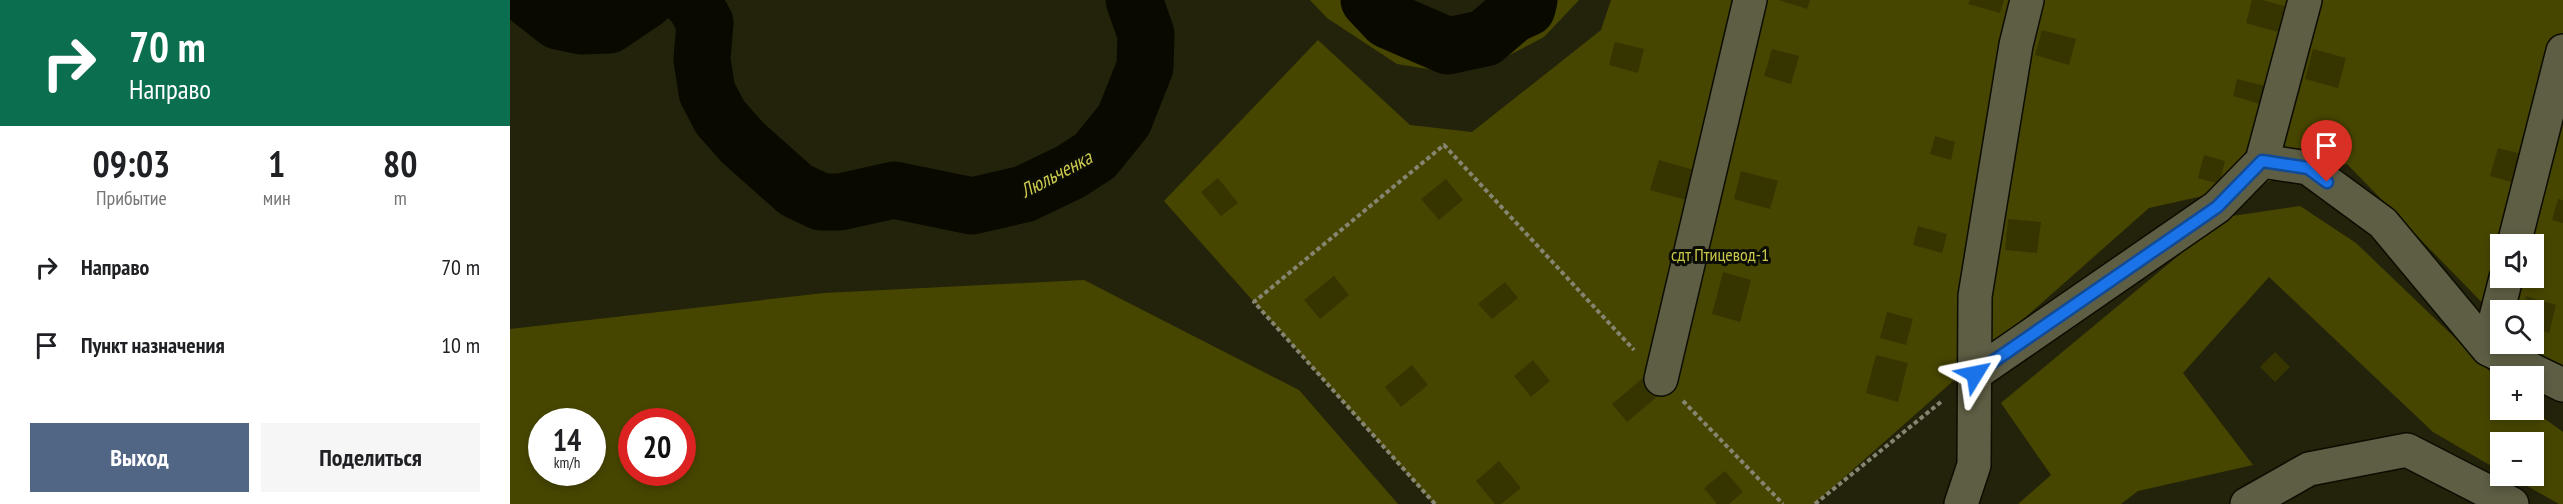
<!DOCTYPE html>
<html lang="ru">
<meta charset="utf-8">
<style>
:root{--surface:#fff;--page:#f6f6f6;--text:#202124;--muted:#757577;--accent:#516585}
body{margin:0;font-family:"PT Sans Narrow",sans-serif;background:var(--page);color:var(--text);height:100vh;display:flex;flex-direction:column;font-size:22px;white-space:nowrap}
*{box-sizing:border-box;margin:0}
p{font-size:20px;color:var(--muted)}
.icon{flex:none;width:33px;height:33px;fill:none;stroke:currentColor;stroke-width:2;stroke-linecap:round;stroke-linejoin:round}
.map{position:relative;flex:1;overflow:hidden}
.drawer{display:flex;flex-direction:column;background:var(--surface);width:510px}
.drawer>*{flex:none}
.top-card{background:#0b6e4f;color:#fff;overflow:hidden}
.buttons{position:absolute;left:1980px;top:234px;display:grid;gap:12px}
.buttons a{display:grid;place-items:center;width:54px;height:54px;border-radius:0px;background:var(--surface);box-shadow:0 3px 9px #0003;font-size:30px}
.speed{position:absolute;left:18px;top:408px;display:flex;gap:12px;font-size:30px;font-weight:700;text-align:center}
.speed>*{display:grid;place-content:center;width:78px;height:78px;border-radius:50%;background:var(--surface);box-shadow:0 3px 9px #0003;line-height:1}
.speed small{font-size:15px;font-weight:400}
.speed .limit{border:9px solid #d22;background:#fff;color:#111}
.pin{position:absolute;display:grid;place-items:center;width:51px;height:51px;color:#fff;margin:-62px -26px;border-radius:50% 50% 50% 0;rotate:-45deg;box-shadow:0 0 6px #0007}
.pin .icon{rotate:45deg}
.me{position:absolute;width:66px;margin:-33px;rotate:55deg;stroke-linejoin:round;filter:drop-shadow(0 0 4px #0008)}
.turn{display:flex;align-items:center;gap:21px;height:126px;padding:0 30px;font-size:27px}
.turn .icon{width:78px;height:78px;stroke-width:2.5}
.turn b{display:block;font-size:42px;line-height:51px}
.eta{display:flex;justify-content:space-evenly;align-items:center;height:102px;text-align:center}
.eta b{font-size:36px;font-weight:600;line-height:42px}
.cta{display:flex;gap:12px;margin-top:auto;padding:12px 30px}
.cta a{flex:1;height:69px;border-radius:0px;background:var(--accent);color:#fff;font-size:24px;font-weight:600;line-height:69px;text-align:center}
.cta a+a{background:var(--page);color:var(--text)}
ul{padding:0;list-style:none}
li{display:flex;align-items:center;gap:18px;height:78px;padding:0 30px}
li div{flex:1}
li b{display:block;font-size:22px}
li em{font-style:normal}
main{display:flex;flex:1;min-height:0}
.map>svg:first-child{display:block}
</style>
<main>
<section class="drawer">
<div class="top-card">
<div class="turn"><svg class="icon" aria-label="right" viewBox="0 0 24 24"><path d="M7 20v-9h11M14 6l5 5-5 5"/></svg><div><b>70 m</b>Направо</div></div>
</div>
<div class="eta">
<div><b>09:03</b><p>Прибытие</p></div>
<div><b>1</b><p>мин</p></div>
<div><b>80</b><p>m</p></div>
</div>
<ul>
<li><svg class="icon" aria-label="right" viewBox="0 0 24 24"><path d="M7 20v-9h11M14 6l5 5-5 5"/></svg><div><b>Направо</b></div><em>70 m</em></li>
<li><svg class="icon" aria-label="arrive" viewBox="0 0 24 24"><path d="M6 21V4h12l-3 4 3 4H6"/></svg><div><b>Пункт назначения</b></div><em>10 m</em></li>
</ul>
<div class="cta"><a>Выход</a><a>Поделиться</a></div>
</section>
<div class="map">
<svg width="2053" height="504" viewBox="0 0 2053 504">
<rect width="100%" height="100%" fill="#23230b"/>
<!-- green -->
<path fill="#474600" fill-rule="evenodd" d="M 800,0 L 899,0 L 920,22 L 934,29 L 986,32 L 1029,0 L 1069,0 L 1034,37 L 992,59 L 955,70 L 930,71 L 887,64 L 817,18 Z
M 1101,0 L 2053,0 L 2053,380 L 2046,378 L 2012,344 L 2024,344 L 2024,310 L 1990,310 L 1990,321 L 1837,164 L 1639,208 L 1304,504 L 924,504 L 654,201 L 808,40 L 900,125 L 962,132 L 1091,30 ZM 1990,244 L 2024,244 L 2024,278 L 1990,278 Z
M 1790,206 L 1846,243 L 1990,381 L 1990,410 L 2023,410 L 2053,432 L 2053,504 L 2049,504 L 1999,476 L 2024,476 L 2024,442 L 1990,442 L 1990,471 L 1923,432 L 1759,277 L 1673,373 L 1743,465 L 1628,491 L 1611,504 L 1508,504 L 1541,475 L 1491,403 L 1715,217 Z
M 574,280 L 789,390 L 888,504 L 0,504 L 0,329 L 314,293 ZM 32,422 L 82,422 L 82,472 L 32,472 ZM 122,422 L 172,422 L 172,472 L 122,472 Z"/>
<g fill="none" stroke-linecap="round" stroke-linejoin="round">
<!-- river -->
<path stroke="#0a0900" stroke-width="57" d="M 21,0 L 48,21 L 72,26 L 99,25 L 136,0
M 180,0 L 184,3 L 195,23 L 192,59 L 197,92 L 210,117 L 233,143 L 286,190 L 311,202 L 330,202 L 384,190 L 462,206 L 514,194 L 560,172 L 585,156 L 614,120 L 635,67 L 636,34 L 624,0
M 859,0 L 878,20 L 938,46 L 975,38 L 1002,15 L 1017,8 L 1019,0"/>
</g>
<!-- building -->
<path fill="#363500" d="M 1269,0 L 1300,0 L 1297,9 Z
M 1460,0 L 1494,0 L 1490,13 L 1458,4 Z
M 1742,0 L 1752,0 L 1775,6 L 1768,32 L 1736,23 Z
M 1532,30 L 1566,39 L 1559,65 L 1525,55 Z
M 1105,42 L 1134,49 L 1128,73 L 1099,65 Z
M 1262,49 L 1289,56 L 1281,84 L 1254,76 Z
M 1803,49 L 1836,58 L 1828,88 L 1795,79 Z
M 1727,79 L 1755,86 L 1750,104 L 1723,96 Z
M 1425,136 L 1445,142 L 1441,160 L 1420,154 Z
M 1988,148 L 2016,155 L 2008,184 L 1980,176 Z
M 1694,155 L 1715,161 L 1709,184 L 1688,178 Z
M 1149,160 L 1184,170 L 1176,200 L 1140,190 Z
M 1231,171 L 1268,181 L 1260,209 L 1224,199 Z
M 708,178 L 728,203 L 711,216 L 691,192 Z
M 936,179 L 953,200 L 929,220 L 911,199 Z
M 2048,199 L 2053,200 L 2053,223 L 2042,220 Z
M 1498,219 L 1531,222 L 1527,253 L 1495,250 Z
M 1408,226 L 1437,234 L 1432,253 L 1403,245 Z
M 1213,272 L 1241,280 L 1230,322 L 1202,314 Z
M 824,276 L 839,295 L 810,319 L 794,300 Z
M 995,282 L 1008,298 L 982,319 L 968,304 Z
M 2016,296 L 2046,305 L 2039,333 L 2024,329 L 2024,310 L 2012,310 Z
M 1377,312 L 1403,319 L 1396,345 L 1370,338 Z
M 1765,352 L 1780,367 L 1765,382 L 1750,367 Z
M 1366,355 L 1398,363 L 1388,402 L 1356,393 Z
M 1023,360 L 1040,381 L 1021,397 L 1004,376 Z
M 902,365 L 918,385 L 891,407 L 875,387 Z
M 1133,378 L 1148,396 L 1117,422 L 1102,404 Z
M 989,461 L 1011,488 L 991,504 L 985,504 L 966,481 Z
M 1215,471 L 1233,492 L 1219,504 L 1207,504 L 1194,488 Z"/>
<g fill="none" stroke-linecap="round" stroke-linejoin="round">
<defs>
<path id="minor" d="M 1752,161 L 1795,0
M 2004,244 L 2053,51
M 1978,349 L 1996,278
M 1465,374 L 1707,207 L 1752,161 L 1798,168 L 1873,223 L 1978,349 L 2053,385
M 1151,379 L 1240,0
M 1451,504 L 1464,465 L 1465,296 L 1506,45 L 1517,0
M 1737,504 L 1799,469 L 1897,450 L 2002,504"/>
</defs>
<!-- minor casing -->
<use href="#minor" stroke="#0c0c00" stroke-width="36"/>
<!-- path -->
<path stroke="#858572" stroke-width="4" stroke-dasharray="4.5 3" stroke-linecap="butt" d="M 1173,401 L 1273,504
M 925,504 L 744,302 L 934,145 L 1124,350
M 1305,504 L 1432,401"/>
<!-- minor -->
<use href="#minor" stroke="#5e5e45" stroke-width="33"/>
</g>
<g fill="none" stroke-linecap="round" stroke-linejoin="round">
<defs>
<path id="route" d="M 1465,374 L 1707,207 L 1752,161 L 1798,168 L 1817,182"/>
</defs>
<!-- route casing -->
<use href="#route" stroke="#114b97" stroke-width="15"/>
<!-- route -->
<use href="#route" stroke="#1a73e8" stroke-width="10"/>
</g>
<g text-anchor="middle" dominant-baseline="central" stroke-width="6" stroke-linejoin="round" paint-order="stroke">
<!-- park labels -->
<g font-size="18" fill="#c8c84b" stroke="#0b0c04">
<text x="1210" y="254">сдт Птицевод-1</text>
</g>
<!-- water labels -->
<g font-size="20" font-style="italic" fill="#cccb4f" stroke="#0b0c04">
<text transform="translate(546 174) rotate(-28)">Люльченка</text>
</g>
</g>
</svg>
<div class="buttons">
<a><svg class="icon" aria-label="sound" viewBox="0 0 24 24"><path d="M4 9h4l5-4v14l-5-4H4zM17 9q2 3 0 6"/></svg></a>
<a><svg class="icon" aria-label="search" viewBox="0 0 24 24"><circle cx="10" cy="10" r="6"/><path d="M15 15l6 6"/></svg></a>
<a>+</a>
<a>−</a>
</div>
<div class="speed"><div>14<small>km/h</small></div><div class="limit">20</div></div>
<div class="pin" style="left:1817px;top:182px;background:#d93025"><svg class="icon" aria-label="arrive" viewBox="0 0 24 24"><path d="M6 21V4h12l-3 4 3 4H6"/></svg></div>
<svg class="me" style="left:1465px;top:374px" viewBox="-20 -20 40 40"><path d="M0-17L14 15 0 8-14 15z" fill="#1a73e8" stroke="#fff" stroke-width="4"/></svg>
</div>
</main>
